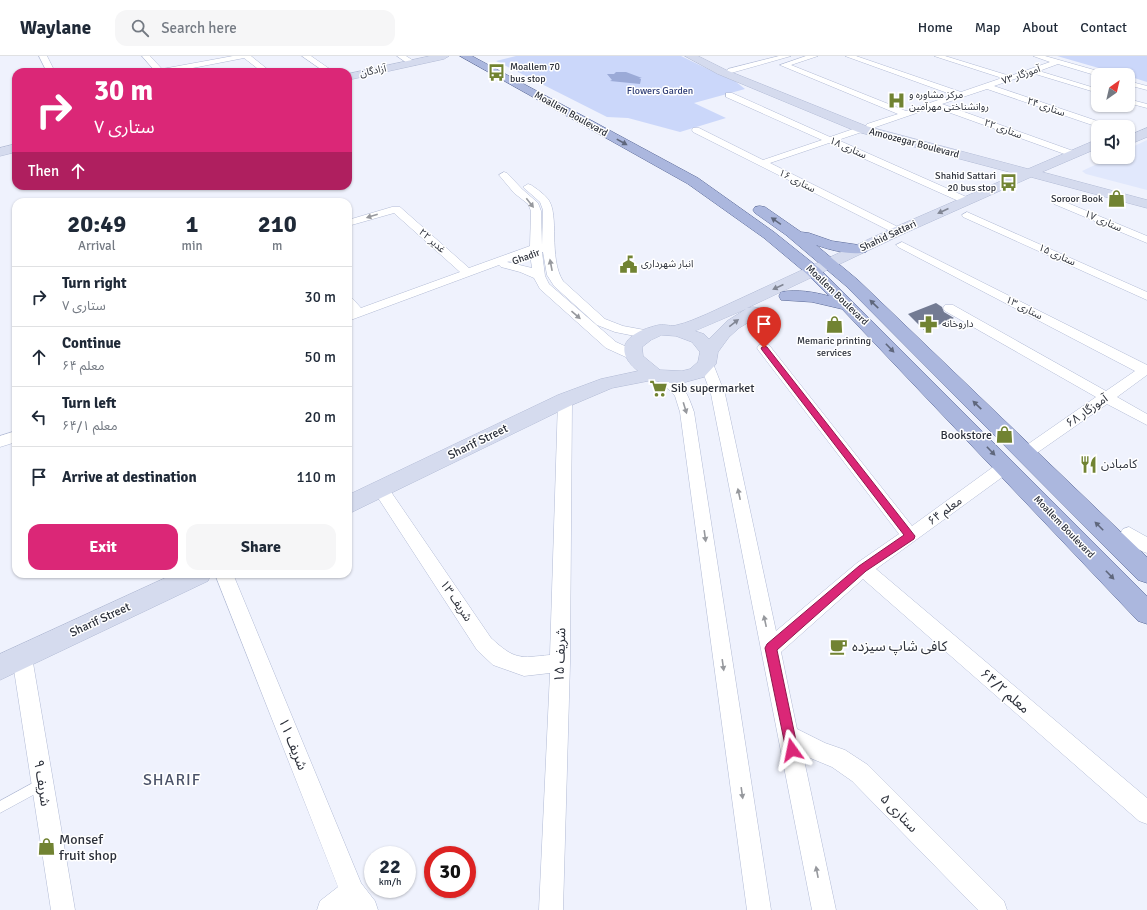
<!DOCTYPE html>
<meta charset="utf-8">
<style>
:root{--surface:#fff;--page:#f6f6f7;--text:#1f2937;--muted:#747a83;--line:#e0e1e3;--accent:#db2777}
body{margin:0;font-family:Signika,"Noto Sans Arabic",sans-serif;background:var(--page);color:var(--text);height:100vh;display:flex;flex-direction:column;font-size:15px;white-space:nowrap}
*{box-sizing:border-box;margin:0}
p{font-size:13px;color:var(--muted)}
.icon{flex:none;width:22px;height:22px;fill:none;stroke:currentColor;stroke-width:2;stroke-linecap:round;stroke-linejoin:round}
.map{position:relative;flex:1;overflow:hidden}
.drawer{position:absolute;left:12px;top:142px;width:340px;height:380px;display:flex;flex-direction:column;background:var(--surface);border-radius:12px;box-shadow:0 1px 3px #0004}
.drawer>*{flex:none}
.guide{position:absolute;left:12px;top:12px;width:340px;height:122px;border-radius:12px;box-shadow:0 1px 3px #0004;background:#db2777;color:#fff;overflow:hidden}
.needle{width:26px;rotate:34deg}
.fabs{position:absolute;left:1091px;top:12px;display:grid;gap:8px}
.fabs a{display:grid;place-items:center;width:44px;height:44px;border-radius:8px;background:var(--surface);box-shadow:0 1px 3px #0004;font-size:20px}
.speed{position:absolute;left:364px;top:790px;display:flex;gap:8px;font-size:20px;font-weight:700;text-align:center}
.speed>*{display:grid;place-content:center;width:52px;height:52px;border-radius:50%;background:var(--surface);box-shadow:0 1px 3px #0004;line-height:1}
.speed small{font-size:10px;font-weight:400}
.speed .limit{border:6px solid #d22;background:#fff;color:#111}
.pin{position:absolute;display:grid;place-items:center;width:34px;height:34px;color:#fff;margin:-41px -17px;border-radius:50% 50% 50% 0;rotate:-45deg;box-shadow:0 0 4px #0007}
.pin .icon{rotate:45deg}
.me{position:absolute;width:44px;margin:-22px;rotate:348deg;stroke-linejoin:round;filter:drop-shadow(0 0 3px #0008)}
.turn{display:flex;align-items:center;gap:14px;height:84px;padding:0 16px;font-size:18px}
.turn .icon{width:52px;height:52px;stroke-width:2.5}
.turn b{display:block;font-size:28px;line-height:34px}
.then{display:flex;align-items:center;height:38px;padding:0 16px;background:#0003;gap:8px;font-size:15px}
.eta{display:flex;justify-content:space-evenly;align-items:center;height:68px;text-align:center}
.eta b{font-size:24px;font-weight:800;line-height:28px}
.cta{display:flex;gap:8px;margin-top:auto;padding:8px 16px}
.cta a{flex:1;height:46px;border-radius:12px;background:var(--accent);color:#fff;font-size:16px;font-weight:800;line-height:46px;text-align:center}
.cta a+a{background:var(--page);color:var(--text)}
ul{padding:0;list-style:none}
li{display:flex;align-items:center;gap:12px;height:60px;padding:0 16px;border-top:1px solid var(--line)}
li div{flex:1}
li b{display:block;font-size:15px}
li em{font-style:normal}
header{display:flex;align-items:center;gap:24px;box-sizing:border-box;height:56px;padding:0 20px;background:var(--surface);border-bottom:1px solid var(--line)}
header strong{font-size:19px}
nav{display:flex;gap:22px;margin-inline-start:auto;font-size:14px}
.search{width:280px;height:36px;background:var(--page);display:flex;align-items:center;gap:10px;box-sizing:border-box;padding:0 14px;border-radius:12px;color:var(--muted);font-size:15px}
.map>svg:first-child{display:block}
</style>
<header>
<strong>Waylane</strong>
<div class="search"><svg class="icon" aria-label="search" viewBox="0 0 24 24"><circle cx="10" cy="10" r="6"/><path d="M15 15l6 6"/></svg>Search here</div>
<nav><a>Home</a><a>Map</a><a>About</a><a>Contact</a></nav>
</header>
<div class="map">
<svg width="1147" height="854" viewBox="0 0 1147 854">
<rect width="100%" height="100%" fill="#eff2fd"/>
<!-- built -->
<path fill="#e1e8fc" d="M 1147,84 L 1147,134 L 1086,118 L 1082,115 L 1112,101 L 1128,101 L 1128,93 Z"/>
<!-- green -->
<path fill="#cbd7fa" d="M 516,0 L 681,0 L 716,17 L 735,25 L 745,33 L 694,47 L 726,62 L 680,76 L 628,62 L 607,61 L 496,5 Z
M 1057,0 L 1147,0 L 1147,26 L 1128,20 L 1128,19 L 1123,19 Z"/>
<!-- water -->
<path fill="#9baad7" d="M 616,16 L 626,16 L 642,22 L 639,22 L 641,23 L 640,28 L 610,25 L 612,24 L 607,18 L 614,18 Z"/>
<!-- building -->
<path fill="#737b93" d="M 936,247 L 942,251 L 944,256 L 954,262 L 925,275 L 908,258 Z"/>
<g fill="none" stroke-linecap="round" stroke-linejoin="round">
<defs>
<path id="lane" d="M 42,722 L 46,724 L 48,728 L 46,732 L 0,757 L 0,745 Z"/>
<path id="street" d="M 39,0 L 47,0 L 55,16 L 47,16 Z
M 142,0 L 150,0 L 162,13 L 233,0 L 251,0 L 271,16 L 262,16 L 244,2 L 172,16 L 156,16 Z
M 302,0 L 311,0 L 334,16 L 325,16 Z
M 397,0 L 406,0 L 417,7 L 416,9 L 410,9 Z
M 779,0 L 791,0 L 731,17 L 727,15 L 728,13 Z
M 806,0 L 818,0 L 791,9 L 906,55 L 953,39 L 845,0 L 856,0 L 961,36 L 1002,22 L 934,0 L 945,0 L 1010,20 L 1050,6 L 1033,0 L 1045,0 L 1105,17 L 1106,19 L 1098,20 L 1058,8 L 1039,15 L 1098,33 L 1098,37 L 1032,17 L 994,30 L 1109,69 L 1110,71 L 1098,71 L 987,33 L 942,48 L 1076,96 L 1078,98 L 1076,100 L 1070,100 L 934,51 L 870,73 L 866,70 L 867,68 L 898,58 L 780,9 Z
M 1128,25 L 1147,30 L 1147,34 L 1128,29 Z
M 726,37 L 732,37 L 830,81 L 859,71 L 865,71 L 866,73 L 865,75 L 838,84 L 971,143 L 972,145 L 971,147 L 963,147 L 829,87 L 770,107 L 902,173 L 903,175 L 902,177 L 894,177 L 693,76 L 692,74 L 693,72 L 699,72 L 763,104 L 822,84 L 726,41 Z
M 1128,43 L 1147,48 L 1147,52 L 1128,47 Z
M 504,116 L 507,117 L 522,133 L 538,147 L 541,155 L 542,189 L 543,154 L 540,146 L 523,131 L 528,128 L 531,129 C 537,133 544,138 548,143 C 560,159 548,201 563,225 L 605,263 L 623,270 L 650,275 L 651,278 L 650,281 L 645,282 L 615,276 L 597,269 L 554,230 L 547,219 L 543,196 L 542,196 L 545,220 L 549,228 L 616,286 L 638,296 L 640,299 L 638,302 L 633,303 L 628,302 L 606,292 L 540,233 L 534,222 L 520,216 L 501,211 L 499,209 L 348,265 L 348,257 L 351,256 L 348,252 L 348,241 L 352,242 L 361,252 L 460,216 L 394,157 L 348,170 L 348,164 L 392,151 L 400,151 L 469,212 L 530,190 L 531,155 L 528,148 L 514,137 L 499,119 ZM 530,198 L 532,212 L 507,206 Z
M 1058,143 L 1147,180 L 1147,187 L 1054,148 L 1053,146 L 1054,144 Z
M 967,156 L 1147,236 L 1147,244 L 963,161 L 962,159 Z
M 902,186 L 1147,309 L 1147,319 L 1117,341 L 1147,358 L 1147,369 L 1107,348 L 1031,401 L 1026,403 L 1021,401 L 1018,397 L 1021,393 L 1096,341 L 945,255 L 943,252 L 945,249 L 953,249 L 1106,335 L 1135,315 L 898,191 L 896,189 Z
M 764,288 L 769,289 L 912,470 L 1000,406 L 1006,404 L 1012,406 L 1014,410 L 1012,414 L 876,513 L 1147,742 L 1147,768 L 1139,765 L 863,523 L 781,596 L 797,673 L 825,687 L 845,694 L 868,709 L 1004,845 L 1007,854 L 978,854 L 852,725 L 832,711 L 803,699 L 836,854 L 812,854 L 711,338 L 700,308 L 702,305 L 707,304 L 712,305 L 725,338 L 776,575 L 857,507 L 899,478 L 759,295 L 757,292 L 759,289 Z
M 664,317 C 681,321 689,341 694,356 L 771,854 L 747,854 L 680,356 L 675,340 L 657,321 L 659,318 Z
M 565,339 L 570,341 L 572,344 L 570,607 L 563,854 L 539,854 L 550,617 L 524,620 L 493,609 L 477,594 L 373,434 L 375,430 L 381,428 L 387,430 L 491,582 C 515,604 519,602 550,599 L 558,344 L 560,341 Z
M 16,375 L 16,386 L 0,391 L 0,380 Z
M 1129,471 L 1147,481 L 1147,497 C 1138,494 1125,487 1120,478 L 1123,473 Z
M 215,518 L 233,518 L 361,827 L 375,845 L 378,854 L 317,854 L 320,845 L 338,831 Z
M 22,592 L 29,595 L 32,601 L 75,854 L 51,854 L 12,601 L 15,595 Z"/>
<path id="secondary" d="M 430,0 L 449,0 L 444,3 L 348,24 L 348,18 Z
M 685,0 L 698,0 L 726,14 L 866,70 L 1028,113 L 1098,83 L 1098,92 L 1042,116 L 1147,144 L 1147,152 L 1031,121 L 903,178 L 747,252 L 753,251 L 759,252 L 762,256 L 759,260 L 739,272 L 729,281 L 718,296 L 716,308 L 704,321 L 682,327 L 664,327 L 653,324 L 612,332 L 572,349 L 348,458 L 348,439 L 558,339 L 601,323 L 638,315 C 609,291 631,275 659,269 C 665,268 672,271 677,269 C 687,267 697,262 707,258 L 893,172 L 1017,118 L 858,76 L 718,18 ZM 746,253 L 727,265 L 709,283 L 704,278 L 695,275 ZM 662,279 L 676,280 L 692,286 L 700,296 L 698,306 L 690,313 L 682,315 L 660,314 L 643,300 L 642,291 L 651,284 Z
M 1147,72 L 1147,81 L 1128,89 L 1128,80 Z
M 16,88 L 16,96 L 0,100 L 0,92 Z
M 174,518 L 211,518 L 208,525 L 0,624 L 0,598 Z"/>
<path id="primary" d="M 460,0 L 472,0 L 698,122 L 774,176 L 819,212 L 1147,540 L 1147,568 L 1138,565 L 842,253 L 812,246 L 781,244 L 779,240 L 781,236 C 797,233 814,236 829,240 L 807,218 L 764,182 L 688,128 Z
M 760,150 L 765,151 L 801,176 L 809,177 L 832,185 L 866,190 L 869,193 L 866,196 C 852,200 830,194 816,189 L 858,224 L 1147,501 L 1147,527 L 1138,524 L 846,230 L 786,179 L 755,157 L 753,154 L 755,151 Z"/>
</defs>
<!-- lane casing -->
<use href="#lane" stroke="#b2bbd5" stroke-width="1"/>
<!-- street casing -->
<use href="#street" stroke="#b2bbd5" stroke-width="1"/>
<!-- secondary casing -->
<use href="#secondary" stroke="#b2bbd5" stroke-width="1"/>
<!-- primary casing -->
<use href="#primary" stroke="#5a6997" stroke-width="1"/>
<!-- lane -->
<use href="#lane" fill="#fff" fill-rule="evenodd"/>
<!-- street -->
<use href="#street" fill="#fff" fill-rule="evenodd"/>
<!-- secondary -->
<use href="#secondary" fill="#d5dbee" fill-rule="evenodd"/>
<!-- primary -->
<use href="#primary" fill="#abb7de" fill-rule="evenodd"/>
</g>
<!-- one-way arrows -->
<defs><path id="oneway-solid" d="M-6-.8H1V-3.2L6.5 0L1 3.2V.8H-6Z"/></defs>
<g fill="#5f677c">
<use href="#oneway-solid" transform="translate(622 86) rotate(29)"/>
<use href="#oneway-solid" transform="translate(776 165) rotate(-145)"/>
<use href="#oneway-solid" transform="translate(874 248) rotate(-136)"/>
<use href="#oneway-solid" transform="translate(890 292) rotate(46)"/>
<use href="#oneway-solid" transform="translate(977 349) rotate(-136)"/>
<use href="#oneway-solid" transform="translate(991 395) rotate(46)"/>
<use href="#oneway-solid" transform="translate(1099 470) rotate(-135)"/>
<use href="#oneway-solid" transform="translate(1110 519) rotate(46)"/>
</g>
<g fill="#96989d">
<use href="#oneway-solid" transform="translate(530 147) rotate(52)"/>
<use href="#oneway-solid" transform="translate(372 160) rotate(163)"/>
<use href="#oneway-solid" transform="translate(551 209) rotate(-101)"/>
<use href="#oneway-solid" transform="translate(576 259) rotate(41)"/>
<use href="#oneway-solid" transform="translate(685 352) rotate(73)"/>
<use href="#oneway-solid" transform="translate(739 438) rotate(-102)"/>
<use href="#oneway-solid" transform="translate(705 480) rotate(82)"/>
<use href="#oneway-solid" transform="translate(765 565) rotate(-102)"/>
<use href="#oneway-solid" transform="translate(723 609) rotate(82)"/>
<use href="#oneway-solid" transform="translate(742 737) rotate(82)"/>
<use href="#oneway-solid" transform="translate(817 816) rotate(-101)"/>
</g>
<g fill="#818694">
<use href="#oneway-solid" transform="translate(943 155) rotate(156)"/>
<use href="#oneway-solid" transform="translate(778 231) rotate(155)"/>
<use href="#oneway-solid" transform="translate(734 267) rotate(-38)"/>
</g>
<!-- route -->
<path fill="#db2777" stroke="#8e194d" d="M 764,290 L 767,291 L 915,480 L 914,483 L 866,515 L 777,594 L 798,694 L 796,698 L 792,700 L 788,698 L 786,694 L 765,592 L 767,588 L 859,510 L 904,479 L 762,294 L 761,292 Z"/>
<!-- icons -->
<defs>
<symbol id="bus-bare" viewBox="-9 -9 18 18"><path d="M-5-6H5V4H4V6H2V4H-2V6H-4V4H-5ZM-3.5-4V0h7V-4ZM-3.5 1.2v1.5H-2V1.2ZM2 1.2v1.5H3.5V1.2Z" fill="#718332" stroke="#fff" stroke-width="2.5" paint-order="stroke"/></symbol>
<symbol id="hospital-bare" viewBox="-9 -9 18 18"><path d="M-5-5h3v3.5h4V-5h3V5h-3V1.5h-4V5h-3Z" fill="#718332" stroke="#fff" stroke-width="2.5" paint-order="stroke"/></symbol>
<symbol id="shop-bare" viewBox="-9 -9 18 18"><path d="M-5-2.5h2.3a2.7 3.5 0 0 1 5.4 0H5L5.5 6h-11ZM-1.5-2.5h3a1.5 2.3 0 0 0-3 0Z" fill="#718332" stroke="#fff" stroke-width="2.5" paint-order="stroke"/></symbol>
<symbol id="civic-bare" viewBox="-9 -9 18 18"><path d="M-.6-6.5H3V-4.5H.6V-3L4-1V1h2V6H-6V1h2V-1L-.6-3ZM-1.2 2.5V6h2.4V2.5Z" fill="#718332" stroke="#fff" stroke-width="2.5" paint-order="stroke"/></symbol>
<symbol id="pharmacy-bare" viewBox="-9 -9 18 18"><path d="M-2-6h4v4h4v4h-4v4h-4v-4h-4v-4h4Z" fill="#718332" stroke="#fff" stroke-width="2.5" paint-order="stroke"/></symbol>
<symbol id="supermarket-bare" viewBox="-9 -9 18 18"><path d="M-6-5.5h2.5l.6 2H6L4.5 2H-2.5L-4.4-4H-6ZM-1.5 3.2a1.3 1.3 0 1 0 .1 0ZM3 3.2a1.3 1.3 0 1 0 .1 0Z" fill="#718332" stroke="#fff" stroke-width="2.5" paint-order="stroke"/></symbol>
<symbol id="restaurant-bare" viewBox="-9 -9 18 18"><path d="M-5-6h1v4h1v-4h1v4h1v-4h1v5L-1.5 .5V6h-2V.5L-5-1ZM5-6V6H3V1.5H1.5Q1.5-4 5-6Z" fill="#718332" stroke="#fff" stroke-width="2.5" paint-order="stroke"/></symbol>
<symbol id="cafe-bare" viewBox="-9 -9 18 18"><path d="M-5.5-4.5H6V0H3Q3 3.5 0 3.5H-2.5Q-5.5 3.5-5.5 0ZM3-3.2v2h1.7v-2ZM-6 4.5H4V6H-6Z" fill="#718332" stroke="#fff" stroke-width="2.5" paint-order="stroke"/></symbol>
</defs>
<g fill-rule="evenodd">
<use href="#bus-bare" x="484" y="4" width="25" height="25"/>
<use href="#hospital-bare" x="884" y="32" width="25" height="25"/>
<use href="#bus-bare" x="996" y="114" width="25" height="25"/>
<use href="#shop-bare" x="1104" y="130" width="25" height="25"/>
<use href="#civic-bare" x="616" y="196" width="25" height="25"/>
<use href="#shop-bare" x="822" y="256" width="25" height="25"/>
<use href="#pharmacy-bare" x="916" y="256" width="25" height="25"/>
<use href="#supermarket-bare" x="646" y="320" width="25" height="25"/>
<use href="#shop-bare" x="992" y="366" width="25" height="25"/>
<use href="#restaurant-bare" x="1076" y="396" width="25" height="25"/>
<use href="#cafe-bare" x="826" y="578" width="25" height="25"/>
<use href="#shop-bare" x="34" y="778" width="25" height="25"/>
</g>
<g text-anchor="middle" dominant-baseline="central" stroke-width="3" stroke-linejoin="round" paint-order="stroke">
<!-- far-poi labels -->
<g font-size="10" fill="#2d313b" stroke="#fff" text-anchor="start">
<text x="510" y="11">Moallem 70<tspan x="510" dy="12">bus stop</tspan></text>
<text x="909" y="39">مرکز مشاوره و<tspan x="909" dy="12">روانشناختی مهرآمین</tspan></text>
<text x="996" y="120" text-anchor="end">Shahid Sattari<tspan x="996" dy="12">20 bus stop</tspan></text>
<text x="1103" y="143" text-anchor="end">Soroor Book</text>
<text x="641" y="208">انبار شهرداری</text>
<text x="942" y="268">داروخانه</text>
<text x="834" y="285" text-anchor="middle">Memaric printing<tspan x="834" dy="12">services</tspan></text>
</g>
<!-- far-street labels -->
<g font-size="10" fill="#2d313b" stroke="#fff">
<text transform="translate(373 15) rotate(-12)">آزادگان</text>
<text transform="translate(1021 19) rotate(-19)">۷۳ آموزگار</text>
<text transform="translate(1046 51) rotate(19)">ستاری ۲۴</text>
<text transform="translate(571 58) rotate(29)">Moallem Boulevard</text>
<text transform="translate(1003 73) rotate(20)">ستاری ۲۲</text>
<text transform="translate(914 87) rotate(15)">Amoozegar Boulevard</text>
<text transform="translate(848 92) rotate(24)">ستاری ۱۸</text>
<text transform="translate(797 125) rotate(27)">ستاری ۱۶</text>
<text transform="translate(1103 165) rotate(23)">ستاری ۱۷</text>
<text transform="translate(888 180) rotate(-25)">Shahid Sattari</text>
<text transform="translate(432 185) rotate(41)">غدیر ۲۲</text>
<text transform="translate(1057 199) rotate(24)">ستاری ۱۵</text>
<text transform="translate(526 201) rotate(-20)">Ghadir</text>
<text transform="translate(837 239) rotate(44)">Moallem Boulevard</text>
<text transform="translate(1024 252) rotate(27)">ستاری ۱۳</text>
<text transform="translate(1064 471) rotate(46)">Moallem Boulevard</text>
</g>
<!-- far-park labels -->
<g font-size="10" fill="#2f3e76" stroke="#fff">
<text x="660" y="35">Flowers Garden</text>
</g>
<!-- poi labels -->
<g font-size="12" fill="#2d313b" stroke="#fff" text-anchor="start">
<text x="671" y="332">Sib supermarket</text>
<text x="992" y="379" text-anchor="end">Bookstore</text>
<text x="1101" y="408">کامبادن</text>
</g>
<!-- street labels -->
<g font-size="12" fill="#2d313b" stroke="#fff">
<text transform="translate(1087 355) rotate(-35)">آموزگار ۶۸</text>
<text transform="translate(478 386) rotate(-26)">Sharif Street</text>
<text transform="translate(945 455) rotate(-36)">معلم ۶۴</text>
<text transform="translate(456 545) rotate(56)">شریف ۱۳</text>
<text transform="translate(100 564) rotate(-25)">Sharif Street</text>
</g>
<!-- near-poi labels -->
<g font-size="14" fill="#2d313b" stroke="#fff" text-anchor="start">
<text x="852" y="590">کافی شاپ سیزده</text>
<text x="59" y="783">Monsef<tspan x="59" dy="16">fruit shop</tspan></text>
</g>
<!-- near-street labels -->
<g font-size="14" fill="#2d313b" stroke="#fff">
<text transform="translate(560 599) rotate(-88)">شریف ۱۵</text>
<text transform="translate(1005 635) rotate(41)">معلم ۶۴/۲</text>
<text transform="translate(293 688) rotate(68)">شریف ۱۱</text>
<text transform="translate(42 727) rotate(81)">شریف ۹</text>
<text transform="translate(899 757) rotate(46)">ستاری ۵</text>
</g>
<!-- near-neighbourhood labels -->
<g font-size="16" letter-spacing="1" fill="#4b5369" stroke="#fff">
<text x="172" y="724">SHARIF</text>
</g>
</g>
</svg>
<div class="fabs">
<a><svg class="needle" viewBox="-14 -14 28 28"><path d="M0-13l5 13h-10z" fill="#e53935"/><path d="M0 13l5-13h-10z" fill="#747a83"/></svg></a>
<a><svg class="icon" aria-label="sound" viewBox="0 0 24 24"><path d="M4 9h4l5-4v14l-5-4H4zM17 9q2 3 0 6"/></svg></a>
</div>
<div class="speed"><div>22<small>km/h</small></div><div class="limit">30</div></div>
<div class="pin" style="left:764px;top:292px;background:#d93025"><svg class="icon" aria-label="arrive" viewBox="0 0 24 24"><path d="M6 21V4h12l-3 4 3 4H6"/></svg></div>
<svg class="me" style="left:792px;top:694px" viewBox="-20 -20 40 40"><path d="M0-17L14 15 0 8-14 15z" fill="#db2777" stroke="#fff" stroke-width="4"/></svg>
<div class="guide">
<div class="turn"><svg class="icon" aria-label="right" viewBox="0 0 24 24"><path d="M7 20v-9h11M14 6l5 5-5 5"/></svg><div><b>30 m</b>ستاری ۷</div></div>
<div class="then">Then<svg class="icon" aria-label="ahead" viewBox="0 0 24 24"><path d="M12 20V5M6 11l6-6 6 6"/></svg></div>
</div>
<section class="drawer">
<div class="eta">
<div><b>20:49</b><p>Arrival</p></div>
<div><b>1</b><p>min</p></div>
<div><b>210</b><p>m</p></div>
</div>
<ul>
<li><svg class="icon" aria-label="right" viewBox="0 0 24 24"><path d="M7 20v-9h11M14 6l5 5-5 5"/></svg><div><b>Turn right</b><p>ستاری ۷</p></div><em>30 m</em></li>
<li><svg class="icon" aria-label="ahead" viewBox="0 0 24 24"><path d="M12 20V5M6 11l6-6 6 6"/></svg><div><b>Continue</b><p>معلم ۶۴</p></div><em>50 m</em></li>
<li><svg class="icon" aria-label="left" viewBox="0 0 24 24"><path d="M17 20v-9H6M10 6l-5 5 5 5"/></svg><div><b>Turn left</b><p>معلم ۶۴/۱</p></div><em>20 m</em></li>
<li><svg class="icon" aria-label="arrive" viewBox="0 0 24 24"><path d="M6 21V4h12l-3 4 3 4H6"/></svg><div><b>Arrive at destination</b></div><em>110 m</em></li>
</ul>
<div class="cta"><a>Exit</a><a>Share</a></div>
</section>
</div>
